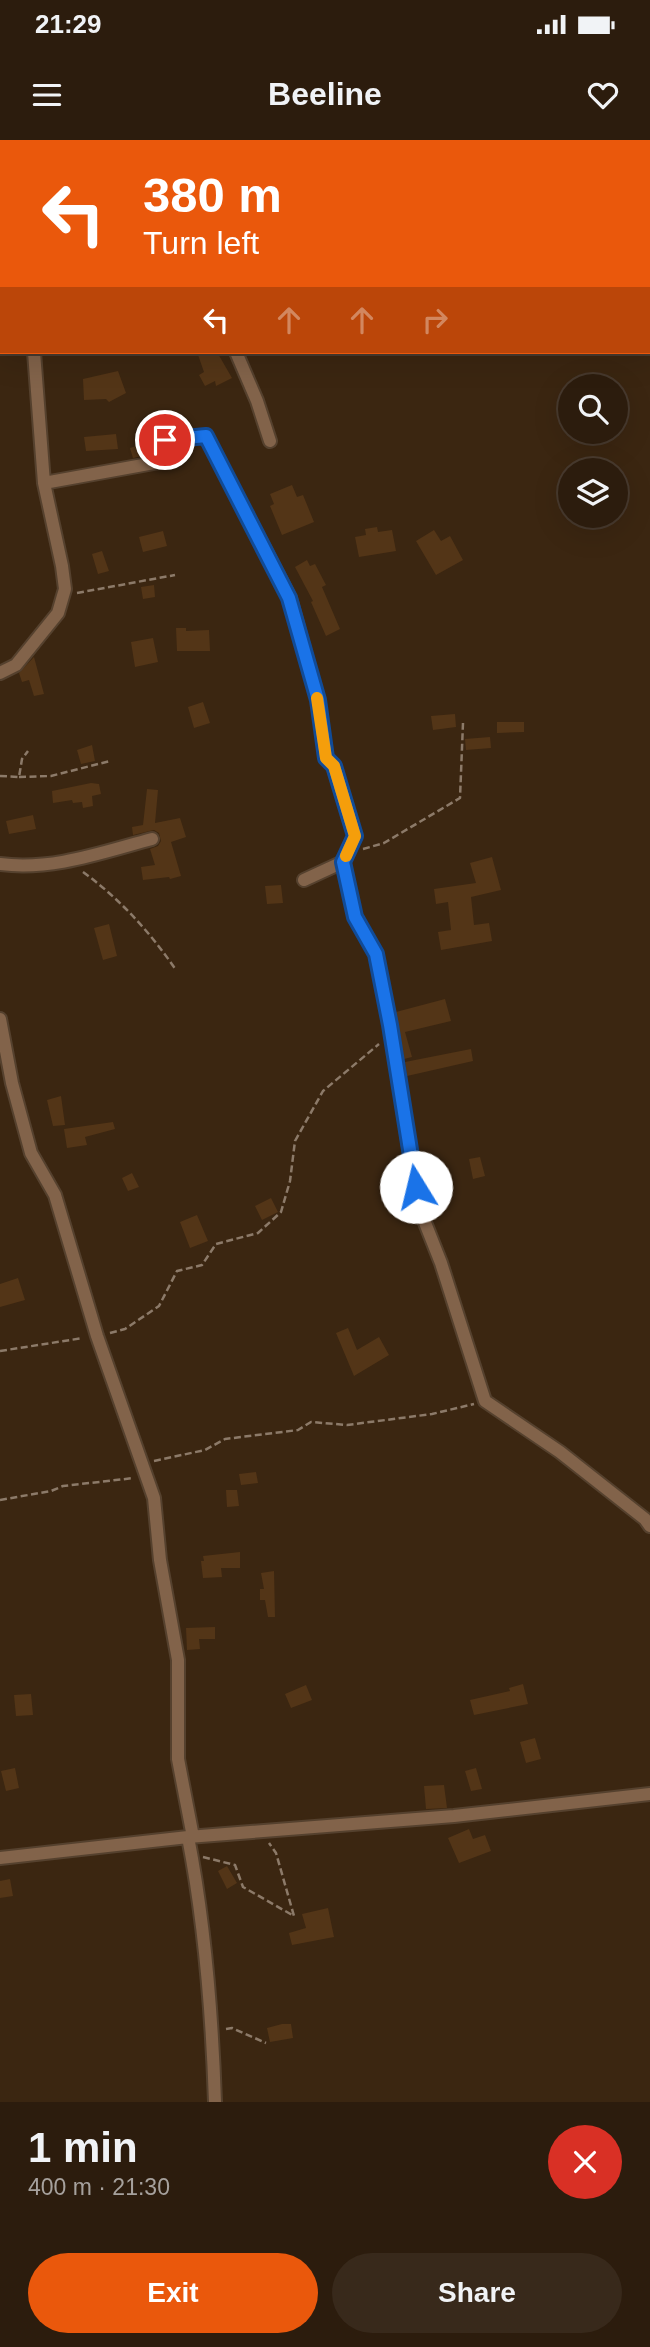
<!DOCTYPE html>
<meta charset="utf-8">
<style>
:root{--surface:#2c1c0d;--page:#38291b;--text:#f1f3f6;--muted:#a6a19d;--line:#483a2e;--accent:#ea580c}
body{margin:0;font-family:Helvetica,sans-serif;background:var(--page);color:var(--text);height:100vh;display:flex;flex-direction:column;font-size:26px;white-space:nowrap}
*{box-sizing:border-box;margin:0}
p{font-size:23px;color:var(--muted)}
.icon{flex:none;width:38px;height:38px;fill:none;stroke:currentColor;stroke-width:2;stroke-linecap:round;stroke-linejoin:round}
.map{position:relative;height:1962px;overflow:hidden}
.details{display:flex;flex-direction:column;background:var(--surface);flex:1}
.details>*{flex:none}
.banner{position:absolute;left:0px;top:0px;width:651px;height:214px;box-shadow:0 7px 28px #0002,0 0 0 2px var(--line);background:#ea580c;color:#fff;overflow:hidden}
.tools{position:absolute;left:558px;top:234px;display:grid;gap:14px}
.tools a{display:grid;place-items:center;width:70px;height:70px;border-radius:50%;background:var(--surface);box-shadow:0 7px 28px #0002,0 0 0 2px var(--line);font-size:35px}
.pin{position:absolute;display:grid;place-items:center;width:60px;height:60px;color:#fff;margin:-30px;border:4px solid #fff;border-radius:50%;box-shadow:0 2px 7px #0007}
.me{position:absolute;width:77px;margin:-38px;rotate:351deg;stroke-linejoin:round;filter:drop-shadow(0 0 5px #0008)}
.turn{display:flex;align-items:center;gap:24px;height:147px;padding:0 28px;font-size:32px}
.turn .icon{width:91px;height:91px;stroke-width:2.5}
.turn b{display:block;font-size:49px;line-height:60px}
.lanes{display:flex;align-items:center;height:66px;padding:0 28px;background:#0003;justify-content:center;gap:35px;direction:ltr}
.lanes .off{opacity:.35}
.round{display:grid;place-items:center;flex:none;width:74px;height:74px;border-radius:37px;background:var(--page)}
.overview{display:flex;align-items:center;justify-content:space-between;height:119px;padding:0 28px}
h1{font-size:42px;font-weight:700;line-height:52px}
.primary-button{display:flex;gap:14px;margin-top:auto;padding:14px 28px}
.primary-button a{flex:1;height:80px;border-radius:42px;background:var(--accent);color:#fff;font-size:28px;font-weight:700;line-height:80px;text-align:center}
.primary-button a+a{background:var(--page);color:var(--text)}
.status{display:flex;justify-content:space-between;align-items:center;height:49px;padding:0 35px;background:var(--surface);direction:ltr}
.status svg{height:19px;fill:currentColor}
header{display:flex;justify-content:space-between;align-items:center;height:91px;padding:0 28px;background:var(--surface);font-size:32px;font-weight:700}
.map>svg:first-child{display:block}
</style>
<div class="status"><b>21:29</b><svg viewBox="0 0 49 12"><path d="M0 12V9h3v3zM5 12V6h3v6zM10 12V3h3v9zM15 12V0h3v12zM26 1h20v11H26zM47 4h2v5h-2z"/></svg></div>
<header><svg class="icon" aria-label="menu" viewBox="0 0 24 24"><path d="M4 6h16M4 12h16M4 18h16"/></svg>Beeline<svg class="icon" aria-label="heart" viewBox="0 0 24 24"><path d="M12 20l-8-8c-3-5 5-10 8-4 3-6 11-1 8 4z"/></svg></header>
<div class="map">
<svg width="650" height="1962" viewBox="0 0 650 1962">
<rect width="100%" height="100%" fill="#3b2611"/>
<!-- building -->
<path fill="#533517" d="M 197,212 L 217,212 L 232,238 L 216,246 L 215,241 L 205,246 L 199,235 L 204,232 Z
M 118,231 L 126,253 L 109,262 L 106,259 L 84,260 L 83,239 Z
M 116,294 L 118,309 L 86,311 L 84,297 Z
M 149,302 L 153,314 L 133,318 L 130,308 Z
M 292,345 L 297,357 L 303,355 L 314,382 L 282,395 L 270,366 L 274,364 L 270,354 Z
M 377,387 L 378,392 L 392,390 L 396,411 L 359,417 L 355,397 L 366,395 L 365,389 Z
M 434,390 L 441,401 L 450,396 L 463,420 L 436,435 L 416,401 Z
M 163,391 L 167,406 L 143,412 L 139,397 Z
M 102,411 L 109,431 L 98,434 L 92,414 Z
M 307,420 L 310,426 L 315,424 L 326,445 L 322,447 L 340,489 L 326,496 L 311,462 L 313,461 L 295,427 Z
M 154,445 L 155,457 L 143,459 L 141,447 Z
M 176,488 L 186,488 L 186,491 L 209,490 L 210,511 L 177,511 Z
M 153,498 L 158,522 L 135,527 L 131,502 Z
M 34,517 L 44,554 L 34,556 L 29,540 L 22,542 L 19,533 Z
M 203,562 L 210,583 L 194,588 L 188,567 Z
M 455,574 L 456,587 L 433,590 L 431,576 Z
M 497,582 L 524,582 L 524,592 L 497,593 Z
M 490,597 L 491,608 L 466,610 L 465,599 Z
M 92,605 L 95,621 L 81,624 L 77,610 Z
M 91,643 L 99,644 L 101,654 L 92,656 L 93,666 L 83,668 L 82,662 L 73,663 L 72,660 L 53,663 L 52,651 Z
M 147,649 L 158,650 L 155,683 L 180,678 L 186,697 L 171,702 L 181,736 L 170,739 L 169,737 L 143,740 L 141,727 L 155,725 L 150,709 L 158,706 L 161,701 L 159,693 L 154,690 L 133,695 L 132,687 L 143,685 Z
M 33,675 L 36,689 L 9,694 L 6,681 Z
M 492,717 L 501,750 L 471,757 L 474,785 L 489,783 L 492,801 L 441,810 L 438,792 L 451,790 L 448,762 L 436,764 L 434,749 L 476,743 L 470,723 Z
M 281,745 L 283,763 L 267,764 L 265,746 Z
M 109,784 L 117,816 L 103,820 L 94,788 Z
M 445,859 L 451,881 L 405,892 L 412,917 L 404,919 L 396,872 Z
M 471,909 L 473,921 L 407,936 L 405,922 Z
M 61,956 L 65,985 L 53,986 L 47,960 Z
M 113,982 L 115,989 L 85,997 L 87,1005 L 67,1008 L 64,989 Z
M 480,1017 L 485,1036 L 473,1039 L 469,1019 Z
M 132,1033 L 139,1047 L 128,1051 L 122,1038 Z
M 271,1058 L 278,1072 L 262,1080 L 255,1066 Z
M 197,1075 L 208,1101 L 190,1108 L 180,1082 Z
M 18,1138 L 25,1160 L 0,1167 L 0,1144 Z
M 348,1188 L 357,1210 L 379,1197 L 389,1215 L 354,1236 L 336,1193 Z
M 256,1332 L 258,1343 L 241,1345 L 239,1334 Z
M 226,1350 L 237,1350 L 239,1366 L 227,1367 Z
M 240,1412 L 240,1428 L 221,1428 L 222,1437 L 203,1438 L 201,1421 L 204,1421 L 203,1416 Z
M 274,1431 L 275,1477 L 268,1477 L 265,1460 L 260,1460 L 260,1449 L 264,1449 L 261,1433 Z
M 215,1487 L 215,1499 L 199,1499 L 200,1509 L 187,1510 L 186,1488 Z
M 523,1544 L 528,1564 L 474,1575 L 470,1560 L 510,1551 L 509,1548 Z
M 306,1545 L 312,1560 L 291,1568 L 285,1554 Z
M 31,1554 L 33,1575 L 16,1576 L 14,1555 Z
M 535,1598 L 541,1619 L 526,1623 L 520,1602 Z
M 15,1628 L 19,1648 L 6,1651 L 1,1631 Z
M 476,1628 L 482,1649 L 471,1651 L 465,1631 Z
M 444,1645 L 447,1668 L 426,1669 L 424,1646 Z
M 469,1689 L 473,1699 L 485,1695 L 491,1711 L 459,1723 L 448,1698 Z
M 227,1726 L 237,1743 L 227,1749 L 218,1731 Z
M 10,1739 L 13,1756 L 0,1758 L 0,1741 Z
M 328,1768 L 334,1797 L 292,1805 L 289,1793 L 306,1788 L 302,1774 Z
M 282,1884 L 291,1884 L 293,1898 L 270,1902 L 267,1888 Z"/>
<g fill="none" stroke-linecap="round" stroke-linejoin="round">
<defs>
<path id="minor" d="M 115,0 L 116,2
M 0,57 L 2,64
M 236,212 L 257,261 L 270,301
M 44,343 L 165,321 L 165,300 L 206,296 L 290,458 L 318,560 L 326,618 L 334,626 L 355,697 L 343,722 L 304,740
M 0,533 L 16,525 L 58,473 L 65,449 L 62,426 L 44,343 L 34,212
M 343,722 L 355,777 L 376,814 L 390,885 L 418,1065 L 441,1123 L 485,1261 L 560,1312 L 645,1379 L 650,1386
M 0,724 C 52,731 103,712 152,699
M 0,879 L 12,943 L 31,1013 L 55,1055 L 97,1196 L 154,1358 L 160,1420 L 178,1520 L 178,1619 L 193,1697
M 188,1697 C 205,1784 212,1873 215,1962
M 0,1718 L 188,1697 L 454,1676 L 650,1654"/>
</defs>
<!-- minor casing -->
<use href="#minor" stroke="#55412e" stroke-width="16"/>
<!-- path -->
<path stroke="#8c7a69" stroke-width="2.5" stroke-dasharray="7 3.5" stroke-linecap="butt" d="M 77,453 L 175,435
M 0,636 L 19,637 L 22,619 L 28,611
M 19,637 L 51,636 L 110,621
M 363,709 L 384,703 L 460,658 L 463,583
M 83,732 C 120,759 150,792 176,830
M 110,1193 L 125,1189 L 159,1166 L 177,1131 L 202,1125 L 216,1104 L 258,1093 L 281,1072 L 290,1041 L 295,1001 L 323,951 L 379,904
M 0,1211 L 83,1198
M 154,1321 L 205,1310 L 225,1299 L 298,1290 L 311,1282 L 347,1285 L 432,1274 L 474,1264
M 0,1360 L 51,1351 L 63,1346 L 134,1338
M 203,1717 L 235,1725 L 243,1747 L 294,1776 L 276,1713 L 269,1703
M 226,1889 L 232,1888 L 266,1903"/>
<!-- minor -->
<use href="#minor" stroke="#82634a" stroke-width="12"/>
</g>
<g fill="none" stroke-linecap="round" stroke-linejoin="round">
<defs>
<path id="route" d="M 165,300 L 206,296 L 289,458 L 318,560 L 326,618 L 334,626 L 355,696 L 343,722 L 355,777 L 376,814 L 390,885 L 416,1047"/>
</defs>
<!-- route casing -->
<use href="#route" stroke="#114b97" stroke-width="18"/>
<!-- route -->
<use href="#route" stroke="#1a73e8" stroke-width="12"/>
<!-- slow -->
<path stroke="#f59e0b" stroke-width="12" d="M 317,558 L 326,618 L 334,626 L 355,696 L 346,716"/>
</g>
</svg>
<div class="tools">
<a><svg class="icon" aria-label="search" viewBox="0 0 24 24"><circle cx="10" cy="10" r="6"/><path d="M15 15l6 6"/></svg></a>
<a><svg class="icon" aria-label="layers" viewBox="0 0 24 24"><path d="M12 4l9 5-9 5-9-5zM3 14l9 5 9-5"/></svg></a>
</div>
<div class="pin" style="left:165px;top:300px;background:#d93025"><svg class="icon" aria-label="arrive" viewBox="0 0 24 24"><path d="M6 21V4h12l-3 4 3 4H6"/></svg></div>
<svg class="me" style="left:416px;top:1047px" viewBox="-20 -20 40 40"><circle r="19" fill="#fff"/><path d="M0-13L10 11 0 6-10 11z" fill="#1a73e8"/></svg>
<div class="banner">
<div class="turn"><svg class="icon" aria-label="left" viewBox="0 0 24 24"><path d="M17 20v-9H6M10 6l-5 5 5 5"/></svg><div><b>380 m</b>Turn left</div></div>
<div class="lanes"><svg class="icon" aria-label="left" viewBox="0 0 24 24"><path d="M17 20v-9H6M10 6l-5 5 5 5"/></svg><svg class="icon off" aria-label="ahead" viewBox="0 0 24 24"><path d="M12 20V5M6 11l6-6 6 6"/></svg><svg class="icon off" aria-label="ahead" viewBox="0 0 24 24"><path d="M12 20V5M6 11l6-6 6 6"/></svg><svg class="icon off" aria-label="right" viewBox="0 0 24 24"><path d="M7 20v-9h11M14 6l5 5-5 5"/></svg></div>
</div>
</div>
<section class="details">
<div class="overview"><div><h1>1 min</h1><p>400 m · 21:30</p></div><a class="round" style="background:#d93025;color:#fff"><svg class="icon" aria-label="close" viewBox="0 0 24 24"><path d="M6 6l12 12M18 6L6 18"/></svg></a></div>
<div class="primary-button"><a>Exit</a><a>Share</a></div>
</section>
